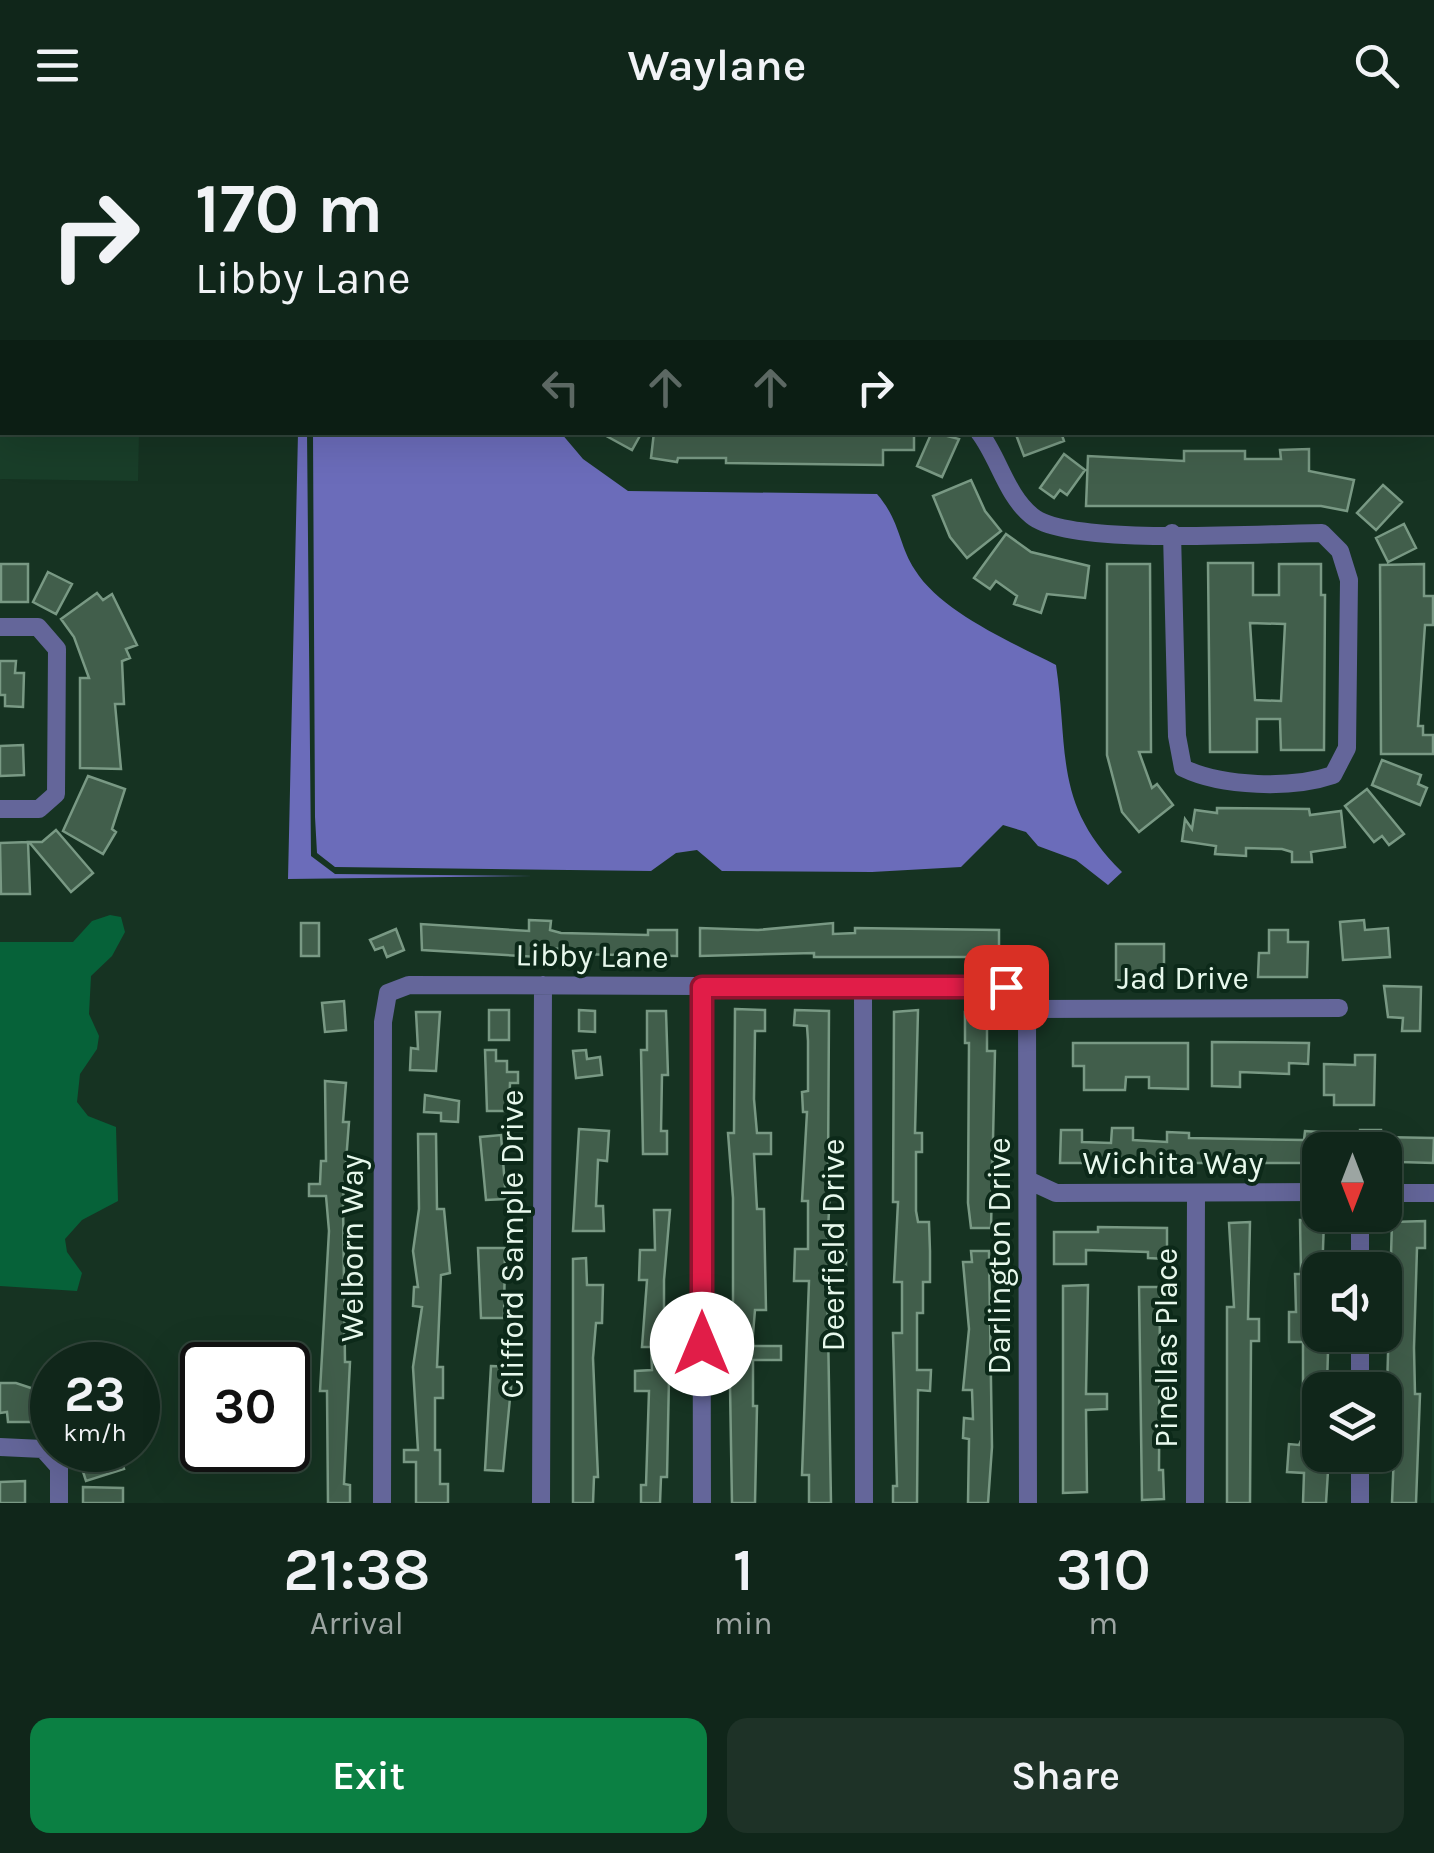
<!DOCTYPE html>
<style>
:root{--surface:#10261a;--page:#1e3227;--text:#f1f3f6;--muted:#9ca5a2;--line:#304339;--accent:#0b8043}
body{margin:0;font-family:Karla,sans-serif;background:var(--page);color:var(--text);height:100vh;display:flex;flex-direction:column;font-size:38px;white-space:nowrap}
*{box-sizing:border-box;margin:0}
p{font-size:32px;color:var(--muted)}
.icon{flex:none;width:55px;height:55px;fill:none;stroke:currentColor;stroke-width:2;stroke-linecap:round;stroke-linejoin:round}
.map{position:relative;height:1373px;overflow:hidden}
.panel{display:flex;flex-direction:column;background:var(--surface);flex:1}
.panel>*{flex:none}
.top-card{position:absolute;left:0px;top:0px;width:1435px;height:305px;box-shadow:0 10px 40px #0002,0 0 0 2px var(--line);background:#10261a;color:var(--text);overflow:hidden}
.needle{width:65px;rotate:180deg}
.controls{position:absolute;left:1302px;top:1002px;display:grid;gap:20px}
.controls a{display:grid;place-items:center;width:100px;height:100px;border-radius:20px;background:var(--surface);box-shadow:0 10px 40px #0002,0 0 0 2px var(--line);font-size:50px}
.speed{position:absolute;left:30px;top:1212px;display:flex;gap:20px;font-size:50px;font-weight:700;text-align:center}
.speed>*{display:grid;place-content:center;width:130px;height:130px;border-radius:50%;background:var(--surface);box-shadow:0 10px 40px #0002,0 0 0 2px var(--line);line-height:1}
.speed small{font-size:25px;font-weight:400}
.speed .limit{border:5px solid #111;border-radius:15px;background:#fff;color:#111}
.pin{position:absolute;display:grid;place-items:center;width:85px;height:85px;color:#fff;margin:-42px;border-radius:20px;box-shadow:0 5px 15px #0006}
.me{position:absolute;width:110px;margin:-55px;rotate:0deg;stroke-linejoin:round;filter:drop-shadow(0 0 8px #0008)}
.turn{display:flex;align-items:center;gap:35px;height:210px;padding:0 30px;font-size:45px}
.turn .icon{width:130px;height:130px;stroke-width:2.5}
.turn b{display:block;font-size:70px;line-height:85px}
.lanes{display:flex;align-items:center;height:95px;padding:0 30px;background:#0003;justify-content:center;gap:50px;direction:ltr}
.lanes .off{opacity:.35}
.eta{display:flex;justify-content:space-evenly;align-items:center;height:170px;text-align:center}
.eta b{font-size:60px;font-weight:600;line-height:70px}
.primary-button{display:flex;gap:20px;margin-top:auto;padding:20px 30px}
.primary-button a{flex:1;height:115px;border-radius:20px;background:var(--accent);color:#fff;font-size:40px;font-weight:600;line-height:115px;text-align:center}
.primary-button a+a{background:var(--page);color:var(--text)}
header{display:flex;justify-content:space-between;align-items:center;height:130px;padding:0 30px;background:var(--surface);font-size:45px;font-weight:600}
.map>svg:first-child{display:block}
</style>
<header><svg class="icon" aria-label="menu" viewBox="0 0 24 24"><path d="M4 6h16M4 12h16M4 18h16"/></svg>Waylane<svg class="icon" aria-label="search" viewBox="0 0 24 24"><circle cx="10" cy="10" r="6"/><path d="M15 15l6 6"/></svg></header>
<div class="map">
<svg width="1434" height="1373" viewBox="0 0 1434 1373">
<rect width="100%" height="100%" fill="#163322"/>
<!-- built -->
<path fill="#193e29" d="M 0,0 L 143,0 L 2,2 L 2,302 L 139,303 L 138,351 L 0,349 Z
M 1434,1072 L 1434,1373 L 1431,1373 Z"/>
<!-- green -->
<path fill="#066239" d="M 110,785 L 121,787 L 125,802 L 112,826 L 91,846 L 89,884 L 99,906 L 97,919 L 80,944 L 77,972 L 88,986 L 116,997 L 118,1071 L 82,1090 L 65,1109 L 67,1122 L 82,1143 L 77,1161 L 0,1156 L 0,812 L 73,812 L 92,791 Z"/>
<!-- water -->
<path fill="#6b6cba" d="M 313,0 L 526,0 L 526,2 L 313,2 Z
M 735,0 L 1407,0 L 1407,2 L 735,2 Z
M 307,302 L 311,726 L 335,744 L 533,746 L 288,749 L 298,303 Z
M 313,303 L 561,303 L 583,329 L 628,361 L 877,364 C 901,392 898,414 915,440 C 941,482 1013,513 1056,535 C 1069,622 1053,674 1122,742 L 1108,755 L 1076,730 L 1038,716 L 1026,702 L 1003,695 L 961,737 L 872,742 L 722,741 L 697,720 L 676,723 L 651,741 L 335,737 L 317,723 L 315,687 Z"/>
<!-- building -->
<path fill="#415e4b" stroke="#799984" stroke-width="2.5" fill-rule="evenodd" d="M 599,302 L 642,302 L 632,320 Z
M 654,302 L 914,302 L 914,320 L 883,320 L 883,335 L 726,333 L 726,328 L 678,328 L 677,332 L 651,328 Z
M 932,302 L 959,309 L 942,347 L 917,336 Z
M 1015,302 L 1061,302 L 1064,311 L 1024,326 Z
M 1309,319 L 1309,341 L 1354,350 L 1347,381 L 1321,376 L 1086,376 L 1088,326 L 1184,331 L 1184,321 L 1245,321 L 1245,329 L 1281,329 L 1280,320 Z
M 1064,324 L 1085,340 L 1067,365 L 1060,360 L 1054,368 L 1040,358 Z
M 971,350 L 985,381 L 1001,401 L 967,428 L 950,407 L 933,366 Z
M 1383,355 L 1402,372 L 1376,400 L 1357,383 Z
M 1404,394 L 1416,418 L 1388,432 L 1376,408 Z
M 1006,404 L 1031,422 L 1089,436 L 1085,468 L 1047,464 L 1041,483 L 1014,474 L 1017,466 L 996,451 L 990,459 L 974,448 Z
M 1208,433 L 1253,433 L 1253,465 L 1279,465 L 1279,434 L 1321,434 L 1321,465 L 1325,465 L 1324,620 L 1281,620 L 1280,589 L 1257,589 L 1257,622 L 1210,622 ZM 1250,493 L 1285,494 L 1281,571 L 1255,570 Z
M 1,434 L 28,434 L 28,472 L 1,472 Z
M 1107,434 L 1150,434 L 1151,622 L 1139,622 L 1152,658 L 1157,654 L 1173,675 L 1139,702 L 1122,682 L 1107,625 Z
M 1424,434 L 1424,466 L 1433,466 L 1433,495 L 1425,495 L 1418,596 L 1423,596 L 1423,605 L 1433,605 L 1433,624 L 1381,624 L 1380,435 Z
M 48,442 L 72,454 L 56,484 L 33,472 Z
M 97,463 L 103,470 L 112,464 L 137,515 L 126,519 L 130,528 L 122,531 L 124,574 L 115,574 L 121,639 L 80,638 L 80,548 L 89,548 L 74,507 L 61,489 Z
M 0,531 L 16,531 L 15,543 L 24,543 L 23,577 L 5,576 L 5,565 L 0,565 Z
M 23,615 L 24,645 L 0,646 L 0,616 Z
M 1382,630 L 1421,645 L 1418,654 L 1427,658 L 1420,675 L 1372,655 Z
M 88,646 L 125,659 L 112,699 L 116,702 L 103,724 L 63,701 Z
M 1367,659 L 1404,704 L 1389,715 L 1382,706 L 1374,712 L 1345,676 Z
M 1217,678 L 1309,679 L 1310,685 L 1341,681 L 1345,717 L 1311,722 L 1312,732 L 1292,732 L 1292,722 L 1282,719 L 1246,718 L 1246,726 L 1215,724 L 1216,716 L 1182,711 L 1185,689 L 1192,699 L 1195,680 L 1217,683 Z
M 56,700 L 93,743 L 71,762 L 29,712 L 42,712 Z
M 28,712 L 30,764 L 1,764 L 0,713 Z
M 529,790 L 551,791 L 550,800 L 561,803 L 648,805 L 648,800 L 677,800 L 677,826 L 570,824 L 570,819 L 539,818 L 539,827 L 422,820 L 421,794 L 529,801 Z
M 1364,790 L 1365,800 L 1388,798 L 1390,827 L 1343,830 L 1340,792 Z
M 301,793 L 319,793 L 319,826 L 301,826 Z
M 833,793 L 833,804 L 855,803 L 855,798 L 999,800 L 999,827 L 814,827 L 814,823 L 700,826 L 700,798 L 758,800 Z
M 396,799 L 404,820 L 387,827 L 383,817 L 375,820 L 370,810 Z
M 1269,800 L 1288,800 L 1288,812 L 1308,812 L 1307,847 L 1258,847 L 1259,823 L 1269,823 Z
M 1116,814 L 1164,814 L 1164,851 L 1116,850 Z
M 1384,856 L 1421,857 L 1420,901 L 1402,901 L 1403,888 L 1388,887 Z
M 344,871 L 346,900 L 325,902 L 322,873 Z
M 735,879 L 765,880 L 765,901 L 755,901 L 754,969 L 757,1003 L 771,1003 L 771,1024 L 754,1024 L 757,1079 L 764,1079 L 766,1180 L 755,1180 L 752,1216 L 781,1216 L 781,1230 L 753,1230 L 753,1276 L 757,1276 L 755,1373 L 732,1373 L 729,1197 L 733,1197 L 733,1068 L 728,1003 L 734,1003 Z
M 489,880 L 509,880 L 509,910 L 489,910 Z
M 579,880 L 595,881 L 595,902 L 579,901 Z
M 795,880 L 829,881 L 828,1042 L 831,1042 L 827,1120 L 846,1120 L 846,1141 L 827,1140 L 831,1373 L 809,1373 L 809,1345 L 802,1345 L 809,1151 L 794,1151 L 795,1119 L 808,1119 L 808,1071 L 802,1071 L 807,982 L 803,982 L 802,962 L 808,961 L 808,911 L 807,896 L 794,895 Z
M 918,880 L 915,1003 L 922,1003 L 922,1022 L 916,1022 L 916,1081 L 918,1092 L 929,1092 L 930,1121 L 930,1152 L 923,1152 L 923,1183 L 917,1183 L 917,1240 L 931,1240 L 930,1261 L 918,1260 L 917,1373 L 893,1373 L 893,1356 L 897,1356 L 893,1203 L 902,1203 L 902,1152 L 894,1152 L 898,1072 L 893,1072 L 894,882 Z
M 647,881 L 666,881 L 668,945 L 662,945 L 661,1001 L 667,1001 L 667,1024 L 643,1024 L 641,920 L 647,920 Z
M 416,882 L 440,882 L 436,941 L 410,940 L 411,918 L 418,919 Z
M 965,882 L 987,882 L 987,921 L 995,921 L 991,1098 L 971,1098 L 968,1073 L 969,913 L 965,913 Z
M 1212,912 L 1309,913 L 1308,934 L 1289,933 L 1289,944 L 1240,942 L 1240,957 L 1212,956 Z
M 1073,913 L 1188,913 L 1188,959 L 1149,958 L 1149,947 L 1126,947 L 1125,960 L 1084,960 L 1084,936 L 1073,936 Z
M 485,920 L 496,920 L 496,931 L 507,931 L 507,942 L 518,942 L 518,953 L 510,953 L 509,981 L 487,981 Z
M 586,920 L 587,929 L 600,927 L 602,945 L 576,948 L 573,921 Z
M 1355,925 L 1375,925 L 1374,975 L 1334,975 L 1334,965 L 1324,965 L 1324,934 L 1355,935 Z
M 325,951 L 346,953 L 343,992 L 349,992 L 343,1071 L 345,1232 L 350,1232 L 344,1354 L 350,1355 L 350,1373 L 328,1373 L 327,1261 L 320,1261 L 329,1101 L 326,1066 L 309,1066 L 309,1054 L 320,1054 L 321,1031 L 326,1031 Z
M 425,965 L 459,971 L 458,992 L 441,991 L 441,983 L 424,982 Z
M 1112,998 L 1133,998 L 1133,1010 L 1167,1012 L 1167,1002 L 1189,1003 L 1189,1008 L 1304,1010 L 1305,1001 L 1337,1003 L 1336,1020 L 1320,1020 L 1320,1033 L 1060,1033 L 1061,1000 L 1082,1000 L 1082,1012 L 1111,1013 Z
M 579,999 L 609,1001 L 607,1031 L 598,1030 L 596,1076 L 603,1076 L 604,1101 L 573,1101 Z
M 1360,1000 L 1381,1000 L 1381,1007 L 1434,1008 L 1433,1033 L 1401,1032 L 1401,1020 L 1359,1020 Z
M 418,1004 L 436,1004 L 437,1079 L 444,1079 L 450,1143 L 441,1145 L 437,1237 L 443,1237 L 443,1268 L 435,1268 L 435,1320 L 440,1320 L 440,1354 L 448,1354 L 448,1373 L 416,1373 L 416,1332 L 404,1332 L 404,1320 L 418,1320 L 413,1237 L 422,1177 L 413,1176 L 414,1157 L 418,1157 L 413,1121 L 419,1079 Z
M 501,1005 L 506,1069 L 486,1070 L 480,1007 Z
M 654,1080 L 670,1080 L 664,1150 L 664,1198 L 670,1198 L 667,1347 L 661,1347 L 660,1373 L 641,1373 L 641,1355 L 646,1355 L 649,1261 L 635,1261 L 635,1241 L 652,1240 L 651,1217 L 642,1217 L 647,1150 L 639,1150 L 640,1120 L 655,1120 Z
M 1300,1090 L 1324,1090 L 1320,1205 L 1328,1205 L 1328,1222 L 1327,1254 L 1320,1254 L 1320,1325 L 1329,1325 L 1326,1373 L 1303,1373 L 1304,1343 L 1287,1342 L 1289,1314 L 1299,1315 L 1303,1306 L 1303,1212 L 1289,1212 L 1289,1182 L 1296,1182 L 1295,1144 L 1301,1144 Z
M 1425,1091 L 1425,1118 L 1417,1118 L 1414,1218 L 1415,1264 L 1420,1264 L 1416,1373 L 1392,1373 L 1395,1297 L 1391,1296 L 1391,1258 L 1387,1258 L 1392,1092 Z
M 1250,1092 L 1248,1189 L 1259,1189 L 1259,1211 L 1251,1211 L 1250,1373 L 1227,1373 L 1227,1177 L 1234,1177 L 1229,1093 Z
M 1098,1097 L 1167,1098 L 1167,1129 L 1148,1128 L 1148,1122 L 1086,1120 L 1086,1134 L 1054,1134 L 1054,1102 L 1098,1102 Z
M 478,1118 L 505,1118 L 504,1188 L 481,1188 Z
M 971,1121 L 989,1121 L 992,1317 L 988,1373 L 968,1373 L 969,1309 L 963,1308 L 964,1288 L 973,1289 L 972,1260 L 963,1260 L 969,1199 L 963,1132 L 972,1132 Z
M 586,1128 L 587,1155 L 603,1155 L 602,1193 L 596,1193 L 593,1228 L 598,1347 L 594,1347 L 593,1373 L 573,1373 L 573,1129 Z
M 1088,1155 L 1086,1264 L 1107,1264 L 1107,1279 L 1086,1280 L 1087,1362 L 1063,1363 L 1063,1156 Z
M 1139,1157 L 1160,1157 L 1159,1340 L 1163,1340 L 1164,1369 L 1142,1370 Z
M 491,1236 L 513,1237 L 503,1341 L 485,1340 Z
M 0,1253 L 16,1253 L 52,1265 L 52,1300 L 36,1292 L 8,1292 L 7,1282 L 0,1283 Z
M 76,1320 L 118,1320 L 124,1339 L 86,1351 Z
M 25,1351 L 25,1373 L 0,1373 L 0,1352 Z
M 83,1357 L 123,1358 L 123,1373 L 83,1373 Z"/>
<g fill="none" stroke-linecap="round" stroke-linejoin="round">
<!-- minor -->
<path stroke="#64669a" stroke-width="18" d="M 629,0 L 629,2
M 979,302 C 999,328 1006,365 1032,386 C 1069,417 1265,403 1322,403 L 1340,421 L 1349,450 L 1347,618 L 1333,645 C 1292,659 1222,657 1183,638 L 1177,606 L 1172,403
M 0,497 L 38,497 L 57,519 L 56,664 L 39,679 L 0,679
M 701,857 L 702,1373
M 863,858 L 864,1373
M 1027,879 L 1028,1373
M 1027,879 L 1339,878
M 1030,1051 L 1056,1063 L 1320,1062
M 1385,1063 L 1434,1063
M 1360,1140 L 1360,1085
M 1360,1260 L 1360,1205
M 0,1317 L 43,1319 L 59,1337 L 59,1373
M 382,1373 L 383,892 L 388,863 L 409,855 L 1006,857 L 1027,879
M 541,1373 L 543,855
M 1195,1373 L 1196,1063
M 1360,1373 L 1360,1325"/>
</g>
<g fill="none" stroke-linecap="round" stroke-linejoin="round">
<defs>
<path id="route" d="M 702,1214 L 702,857 L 1006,857"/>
</defs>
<!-- route casing -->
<use href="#route" stroke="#92132f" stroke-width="25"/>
<!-- route -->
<use href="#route" stroke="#e11d48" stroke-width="18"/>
</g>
<g text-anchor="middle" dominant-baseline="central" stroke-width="8" stroke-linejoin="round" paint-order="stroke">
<!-- street labels -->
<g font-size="32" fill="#e7f8ec" stroke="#0c2919">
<text transform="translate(592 826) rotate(1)">Libby Lane</text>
<text x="1183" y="848">Jad Drive</text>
<text x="1173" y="1033">Wichita Way</text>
<text transform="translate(512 1114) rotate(-90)">Clifford Sample Drive</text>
<text transform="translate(833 1115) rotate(-90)">Deerfield Drive</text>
<text transform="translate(352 1118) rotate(-90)">Welborn Way</text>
<text transform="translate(999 1126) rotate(-90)">Darlington Drive</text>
<text transform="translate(1166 1218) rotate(-90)">Pinellas Place</text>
</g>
</g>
</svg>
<div class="controls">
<a><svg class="needle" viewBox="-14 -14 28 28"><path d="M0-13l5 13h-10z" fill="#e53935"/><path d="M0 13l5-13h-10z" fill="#9ca5a2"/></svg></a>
<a><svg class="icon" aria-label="sound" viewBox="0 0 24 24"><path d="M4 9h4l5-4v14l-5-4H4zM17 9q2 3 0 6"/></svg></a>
<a><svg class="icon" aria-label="layers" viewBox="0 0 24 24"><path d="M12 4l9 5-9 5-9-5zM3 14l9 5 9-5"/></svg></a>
</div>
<div class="speed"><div>23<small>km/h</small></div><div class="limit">30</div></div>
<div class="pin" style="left:1006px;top:857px;background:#d93025"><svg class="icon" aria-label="arrive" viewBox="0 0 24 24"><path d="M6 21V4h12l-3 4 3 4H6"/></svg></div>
<svg class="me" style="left:702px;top:1214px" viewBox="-20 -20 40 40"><circle r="19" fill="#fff"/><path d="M0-13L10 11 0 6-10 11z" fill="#e11d48"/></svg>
<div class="top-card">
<div class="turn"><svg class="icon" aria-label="right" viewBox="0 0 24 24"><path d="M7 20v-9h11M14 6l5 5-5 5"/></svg><div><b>170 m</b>Libby Lane</div></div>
<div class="lanes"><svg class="icon off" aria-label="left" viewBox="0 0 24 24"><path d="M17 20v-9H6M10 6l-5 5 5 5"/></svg><svg class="icon off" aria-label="ahead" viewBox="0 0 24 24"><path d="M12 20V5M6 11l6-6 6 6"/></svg><svg class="icon off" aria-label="ahead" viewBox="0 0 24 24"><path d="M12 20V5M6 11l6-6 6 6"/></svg><svg class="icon" aria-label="right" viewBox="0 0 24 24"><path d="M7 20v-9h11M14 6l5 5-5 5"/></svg></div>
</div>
</div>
<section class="panel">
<div class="eta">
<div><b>21:38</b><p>Arrival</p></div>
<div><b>1</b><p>min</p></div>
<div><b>310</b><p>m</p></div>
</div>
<div class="primary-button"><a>Exit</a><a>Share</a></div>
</section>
